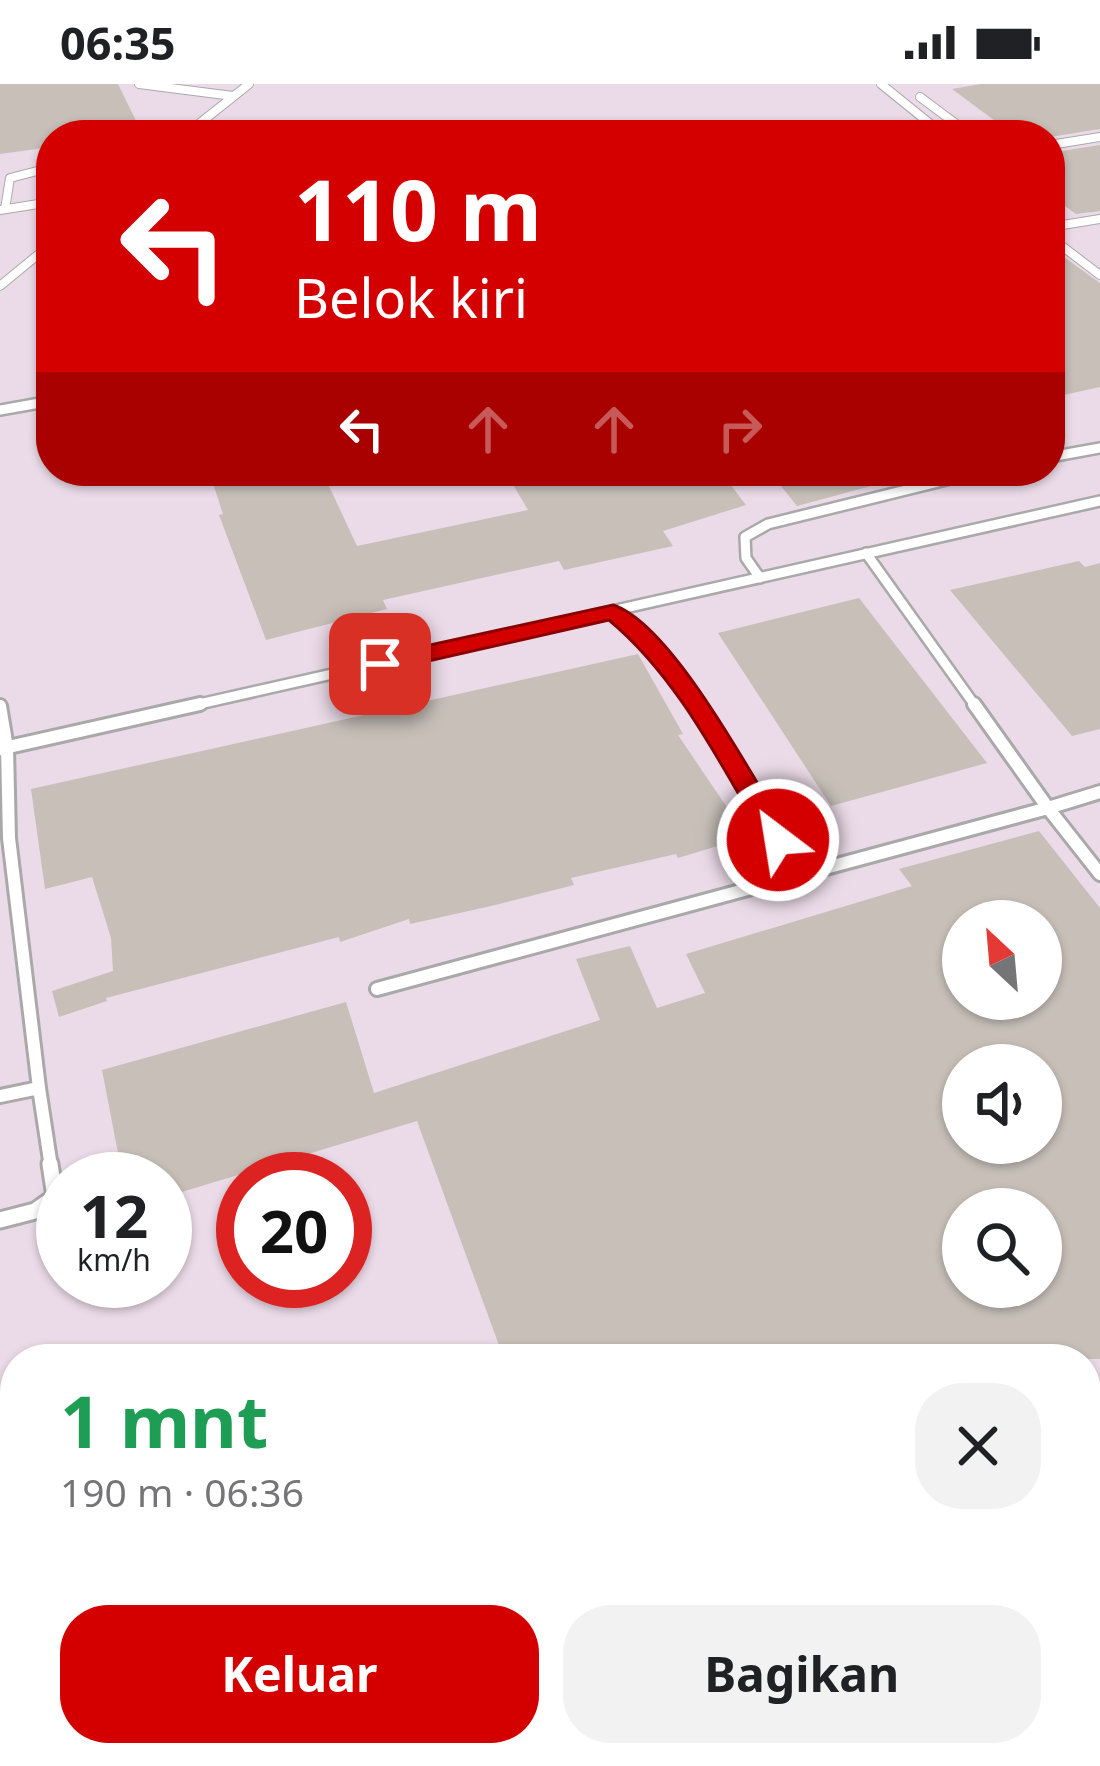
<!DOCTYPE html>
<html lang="id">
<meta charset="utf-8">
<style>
:root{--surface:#fff;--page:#f2f2f2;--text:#202124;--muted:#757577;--accent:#d40000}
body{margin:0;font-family:"Noto Sans",sans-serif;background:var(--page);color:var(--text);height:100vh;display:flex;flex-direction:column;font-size:45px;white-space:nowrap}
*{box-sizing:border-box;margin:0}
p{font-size:39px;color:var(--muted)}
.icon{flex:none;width:66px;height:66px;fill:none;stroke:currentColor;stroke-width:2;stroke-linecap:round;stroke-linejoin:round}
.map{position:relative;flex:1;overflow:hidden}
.sheet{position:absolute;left:0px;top:1260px;width:1101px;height:423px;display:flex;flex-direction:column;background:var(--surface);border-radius:48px 48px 0 0;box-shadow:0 3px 9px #0004}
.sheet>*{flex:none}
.guide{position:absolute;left:36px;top:36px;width:1029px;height:366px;border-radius:48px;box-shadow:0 3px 9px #0004;background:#d40000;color:#fff;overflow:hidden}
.needle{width:78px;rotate:334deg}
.buttons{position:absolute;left:942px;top:816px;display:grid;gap:24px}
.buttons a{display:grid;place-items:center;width:120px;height:120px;border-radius:50%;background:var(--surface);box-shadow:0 3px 9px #0004;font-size:60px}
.speed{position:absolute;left:36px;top:1068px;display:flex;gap:24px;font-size:60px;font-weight:700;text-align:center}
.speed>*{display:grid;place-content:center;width:156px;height:156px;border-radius:50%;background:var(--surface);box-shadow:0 3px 9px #0004;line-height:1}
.speed small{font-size:30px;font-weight:400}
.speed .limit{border:18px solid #d22;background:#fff;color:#111}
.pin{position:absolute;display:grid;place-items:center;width:102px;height:102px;color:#fff;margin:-51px;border-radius:24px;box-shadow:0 6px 18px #0006}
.me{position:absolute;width:132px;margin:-66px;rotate:329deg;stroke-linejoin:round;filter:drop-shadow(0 0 9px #0008)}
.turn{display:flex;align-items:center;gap:42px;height:252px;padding:0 60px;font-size:54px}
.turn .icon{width:156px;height:156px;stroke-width:2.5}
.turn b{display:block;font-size:84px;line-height:102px}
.lanes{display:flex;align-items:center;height:114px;padding:0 60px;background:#0003;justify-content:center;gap:60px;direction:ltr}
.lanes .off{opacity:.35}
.round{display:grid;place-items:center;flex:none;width:126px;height:126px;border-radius:48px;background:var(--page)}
.headline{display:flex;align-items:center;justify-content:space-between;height:204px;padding:0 60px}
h1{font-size:72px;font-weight:700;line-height:90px;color:#1e9e55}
.cta{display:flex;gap:24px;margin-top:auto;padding:24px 60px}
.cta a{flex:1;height:138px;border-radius:48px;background:var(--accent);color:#fff;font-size:48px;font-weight:700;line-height:138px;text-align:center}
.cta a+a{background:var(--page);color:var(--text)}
.status{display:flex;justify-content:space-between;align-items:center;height:84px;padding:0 60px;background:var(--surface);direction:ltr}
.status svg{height:33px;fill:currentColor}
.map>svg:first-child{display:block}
</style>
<div class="status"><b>06:35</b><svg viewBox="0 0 49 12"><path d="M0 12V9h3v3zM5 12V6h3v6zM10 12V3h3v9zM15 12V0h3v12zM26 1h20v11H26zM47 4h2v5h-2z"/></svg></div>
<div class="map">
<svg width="1100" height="1682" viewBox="0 0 1100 1682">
<rect width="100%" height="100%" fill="#f2efe9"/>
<!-- industrial -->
<path fill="#ebdbe8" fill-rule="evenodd" d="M 0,0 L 1100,0 L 1100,1682 L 580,1682 L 577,1668 L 1086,1668 L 1086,1275 L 15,1275 L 15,1668 L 218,1668 L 214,1682 L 0,1682 ZM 51,51 L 1050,51 L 1050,387 L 51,387 ZM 963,837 L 1041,837 L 1041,915 L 963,915 ZM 963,981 L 1041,981 L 1041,1059 L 963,1059 ZM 63,1095 L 165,1095 L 165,1197 L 63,1197 ZM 243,1095 L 345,1095 L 345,1197 L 243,1197 ZM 963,1125 L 1041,1125 L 1041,1203 L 963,1203 Z"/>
<!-- building -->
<path fill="#c7bfb8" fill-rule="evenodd" d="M 0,0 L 118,0 L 143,51 L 51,51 L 51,63 L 0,70 Z
M 981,0 L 1100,0 L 1100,45 L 1050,53 L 1014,51 L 952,5 Z
M 1100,61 L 1100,127 L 1076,130 L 1050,111 L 1050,69 Z
M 1050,163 L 1100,199 L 1100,303 L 1050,314 Z
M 209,387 L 322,387 L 357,462 L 528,426 L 505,387 L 720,387 L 746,421 L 663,447 L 673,462 L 564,486 L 559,477 L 383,516 L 387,525 L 266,556 L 219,431 L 223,430 Z
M 769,387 L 896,387 L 897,395 L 797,422 Z
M 1079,477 L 1085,483 L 1100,479 L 1100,645 L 1072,652 L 950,506 Z
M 859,514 L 987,679 L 831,722 L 718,549 Z
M 638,570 L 683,650 L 678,651 L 747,753 L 678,774 L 676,770 L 571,794 L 574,801 L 491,822 L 410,840 L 409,835 L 340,858 L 339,853 L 106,914 L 107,917 L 59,933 L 52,907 L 113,887 L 111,854 L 92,793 L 45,805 L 31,705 Z
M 1039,747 L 1100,824 L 1100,1275 L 924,1275 L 921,1270 L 906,1275 L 504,1275 L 417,1037 L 165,1113 L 165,1095 L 123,1095 L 102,986 L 346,918 L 374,1009 L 600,936 L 576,875 L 630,862 L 657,924 L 705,909 L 686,870 L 912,802 L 899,785 ZM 963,837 L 1041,837 L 1041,915 L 963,915 ZM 963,981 L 1041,981 L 1041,1059 L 963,1059 ZM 963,1125 L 1041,1125 L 1041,1203 L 963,1203 Z"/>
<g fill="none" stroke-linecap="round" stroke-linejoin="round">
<defs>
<path id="lane-far3" d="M 139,0 L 233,12
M 881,0 L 944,51
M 920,13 L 971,51
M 185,51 L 249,0
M 1050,61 L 1100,53
M 5,125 L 10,94 L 41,86
M 0,126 L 51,118
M 1050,143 L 1100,135
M 1050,153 L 1100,191
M 0,202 L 51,160"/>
<path id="lane-far2" d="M 0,326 L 51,317
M 1050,373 L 1100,364
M 866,469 L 976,623
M 760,494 L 746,474 L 745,453 L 768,440 L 983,387
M 613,528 L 663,578 L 697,623
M 186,623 L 1100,417"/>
<path id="lane-far1" d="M 694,620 L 778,756
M 0,622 L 7,664 L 9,754 L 39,1004 L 0,1012
M 0,665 L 200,620
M 1100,708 L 1048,724 L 1100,790
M 377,905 L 1048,724 L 974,620
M 39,1004 L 51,1083"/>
<path id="lane" d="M 0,1136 L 35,1127 L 55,1113 L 50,1080"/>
</defs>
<!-- lane-far3 casing -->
<use href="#lane-far3" stroke="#a9a9a9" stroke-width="10"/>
<!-- lane-far2 casing -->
<use href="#lane-far2" stroke="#a9a9a9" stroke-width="14"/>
<!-- lane-far1 casing -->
<use href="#lane-far1" stroke="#a9a9a9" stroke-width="18"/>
<!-- lane casing -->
<use href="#lane" stroke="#a9a9a9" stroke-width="21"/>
<!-- lane-far3 -->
<use href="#lane-far3" stroke="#fff" stroke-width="8"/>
<!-- lane-far2 -->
<use href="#lane-far2" stroke="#fff" stroke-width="9"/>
<!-- lane-far1 -->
<use href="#lane-far1" stroke="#fff" stroke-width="12"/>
<!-- lane -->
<use href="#lane" stroke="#fff" stroke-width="15"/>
</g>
<!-- route -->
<path fill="#d40000" stroke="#8a0000" stroke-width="3" d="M 613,521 C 672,540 753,694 787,749 L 791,756 L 787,762 L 769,762 C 722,684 680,595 609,536 L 380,588 L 368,580 L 380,572 Z"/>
</svg>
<div class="buttons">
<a><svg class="needle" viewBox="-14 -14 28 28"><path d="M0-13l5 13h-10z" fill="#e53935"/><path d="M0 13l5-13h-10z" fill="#757577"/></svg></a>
<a><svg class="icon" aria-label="sound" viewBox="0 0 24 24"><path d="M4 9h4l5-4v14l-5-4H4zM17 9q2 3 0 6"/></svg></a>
<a><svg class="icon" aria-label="search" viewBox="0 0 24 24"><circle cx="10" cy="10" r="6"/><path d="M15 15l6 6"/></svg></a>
</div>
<div class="speed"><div>12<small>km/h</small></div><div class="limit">20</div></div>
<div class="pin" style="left:380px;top:580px;background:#d93025"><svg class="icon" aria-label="arrive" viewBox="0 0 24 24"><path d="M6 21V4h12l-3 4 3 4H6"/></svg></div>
<svg class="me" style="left:778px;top:756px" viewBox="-20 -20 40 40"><circle r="17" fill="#d40000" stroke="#fff" stroke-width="3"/><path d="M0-11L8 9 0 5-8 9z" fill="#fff"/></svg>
<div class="guide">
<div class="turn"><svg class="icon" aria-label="left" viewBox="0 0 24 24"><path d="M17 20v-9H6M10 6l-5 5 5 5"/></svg><div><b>110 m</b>Belok kiri</div></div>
<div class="lanes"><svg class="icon" aria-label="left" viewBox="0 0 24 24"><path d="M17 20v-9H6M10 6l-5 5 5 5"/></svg><svg class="icon off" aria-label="ahead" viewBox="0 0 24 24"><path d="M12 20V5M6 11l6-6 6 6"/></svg><svg class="icon off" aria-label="ahead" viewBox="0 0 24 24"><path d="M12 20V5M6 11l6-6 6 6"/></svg><svg class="icon off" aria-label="right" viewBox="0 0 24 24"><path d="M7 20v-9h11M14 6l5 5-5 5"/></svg></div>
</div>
<section class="sheet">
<div class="headline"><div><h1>1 mnt</h1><p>190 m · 06:36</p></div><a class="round"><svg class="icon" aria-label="close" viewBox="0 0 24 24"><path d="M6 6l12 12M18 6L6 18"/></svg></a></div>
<div class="cta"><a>Keluar</a><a>Bagikan</a></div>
</section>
</div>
